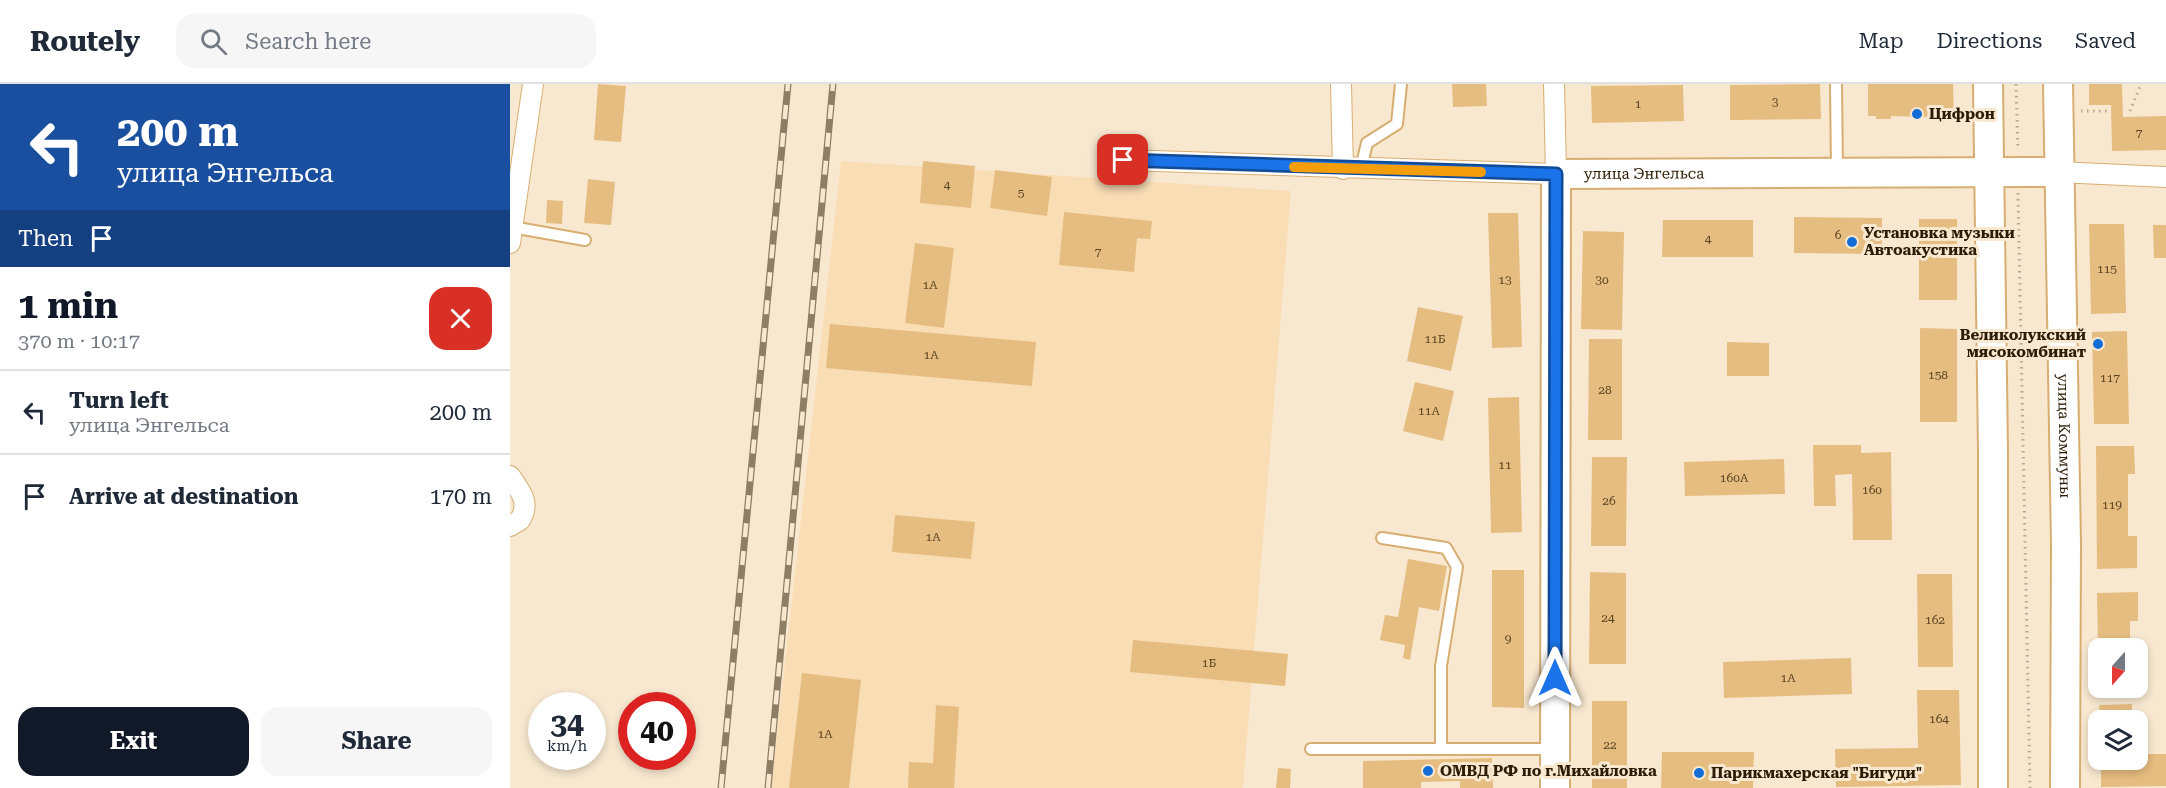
<!DOCTYPE html>
<meta charset="utf-8">
<style>
:root{--surface:#fff;--page:#f6f6f7;--text:#1f2937;--muted:#747a83;--line:#e0e1e3;--accent:#111827}
body{margin:0;font-family:"Roboto Serif",serif;background:var(--page);color:var(--text);height:100vh;display:flex;flex-direction:column;font-size:22px;white-space:nowrap}
*{box-sizing:border-box;margin:0}
p{font-size:20px;color:var(--muted)}
.icon{flex:none;width:33px;height:33px;fill:none;stroke:currentColor;stroke-width:2;stroke-linecap:round;stroke-linejoin:round}
.map{position:relative;flex:1;overflow:hidden}
.side{display:flex;flex-direction:column;background:var(--surface);width:510px}
.side>*{flex:none}
.top-card{background:#1a4fa0;color:#fff;overflow:hidden}
.needle{width:39px;rotate:201deg}
.buttons{position:absolute;left:1578px;top:554px;display:grid;gap:12px}
.buttons a{display:grid;place-items:center;width:60px;height:60px;border-radius:12px;background:var(--surface);box-shadow:0 3px 9px #0003;font-size:30px}
.speed{position:absolute;left:18px;top:608px;display:flex;gap:12px;font-size:30px;font-weight:700;text-align:center}
.speed>*{display:grid;place-content:center;width:78px;height:78px;border-radius:50%;background:var(--surface);box-shadow:0 3px 9px #0003;line-height:1}
.speed small{font-size:15px;font-weight:400}
.speed .limit{border:9px solid #d22;background:#fff;color:#111}
.pin{position:absolute;display:grid;place-items:center;width:51px;height:51px;color:#fff;margin:-26px;border-radius:12px;box-shadow:0 3px 9px #0006}
.me{position:absolute;width:66px;margin:-33px;rotate:0deg;stroke-linejoin:round;filter:drop-shadow(0 0 4px #0008)}
.turn{display:flex;align-items:center;gap:21px;height:126px;padding:0 18px;font-size:27px}
.turn .icon{width:78px;height:78px;stroke-width:2.5}
.turn b{display:block;font-size:42px;line-height:51px}
.then{display:flex;align-items:center;height:57px;padding:0 18px;background:#0003;gap:12px;font-size:22px}
.round{display:grid;place-items:center;flex:none;width:63px;height:63px;border-radius:18px;background:var(--page)}
.head{display:flex;align-items:center;justify-content:space-between;height:102px;padding:0 18px}
h1{font-size:36px;font-weight:700;line-height:45px;color:var(--accent)}
.primary-button{display:flex;gap:12px;margin-top:auto;padding:12px 18px}
.primary-button a{flex:1;height:69px;border-radius:18px;background:var(--accent);color:#fff;font-size:24px;font-weight:700;line-height:69px;text-align:center}
.primary-button a+a{background:var(--page);color:var(--text)}
ul{padding:0;list-style:none}
li{display:flex;align-items:center;gap:18px;height:84px;padding:0 18px;border-top:2px solid var(--line)}
li div{flex:1}
li b{display:block;font-size:22px}
li em{font-style:normal}
header{display:flex;align-items:center;gap:36px;box-sizing:border-box;height:84px;padding:0 30px;background:var(--surface);border-bottom:2px solid var(--line)}
header strong{font-size:28px}
nav{display:flex;gap:33px;margin-inline-start:auto;font-size:21px}
.search{width:420px;height:54px;background:var(--page);display:flex;align-items:center;gap:15px;box-sizing:border-box;padding:0 21px;border-radius:18px;color:var(--muted);font-size:22px}
main{display:flex;flex:1;min-height:0}
.map>svg:first-child{display:block}
</style>
<header>
<strong>Routely</strong>
<div class="search"><svg class="icon" aria-label="search" viewBox="0 0 24 24"><circle cx="10" cy="10" r="6"/><path d="M15 15l6 6"/></svg>Search here</div>
<nav><a>Map</a><a>Directions</a><a>Saved</a></nav>
</header>
<main>
<section class="side">
<div class="top-card">
<div class="turn"><svg class="icon" aria-label="left" viewBox="0 0 24 24"><path d="M17 20v-9H6M10 6l-5 5 5 5"/></svg><div><b>200 m</b>улица Энгельса</div></div>
<div class="then">Then<svg class="icon" aria-label="arrive" viewBox="0 0 24 24"><path d="M6 21V4h12l-3 4 3 4H6"/></svg></div>
</div>
<div class="head"><div><h1>1 min</h1><p>370 m · 10:17</p></div><a class="round" style="background:#d93025;color:#fff"><svg class="icon" aria-label="close" viewBox="0 0 24 24"><path d="M6 6l12 12M18 6L6 18"/></svg></a></div>
<ul>
<li><svg class="icon" aria-label="left" viewBox="0 0 24 24"><path d="M17 20v-9H6M10 6l-5 5 5 5"/></svg><div><b>Turn left</b><p>улица Энгельса</p></div><em>200 m</em></li>
<li><svg class="icon" aria-label="arrive" viewBox="0 0 24 24"><path d="M6 21V4h12l-3 4 3 4H6"/></svg><div><b>Arrive at destination</b></div><em>170 m</em></li>
</ul>
<div class="primary-button"><a>Exit</a><a>Share</a></div>
</section>
<div class="map">
<svg width="1656" height="704" viewBox="0 0 1656 704">
<rect width="100%" height="100%" fill="#f8e8d0"/>
<!-- built -->
<path fill="#f9ddb5" d="M 331,77 L 781,107 L 733,704 L 261,704 Z"/>
<!-- building -->
<path fill="#e6bd80" d="M 88,0 L 116,2 L 111,58 L 84,56 Z
M 942,0 L 976,0 L 977,22 L 943,23 Z
M 1310,0 L 1311,35 L 1220,36 L 1220,1 Z
M 1358,0 L 1443,0 L 1444,34 L 1381,32 L 1381,35 L 1366,35 L 1366,32 L 1358,32 Z
M 1579,0 L 1612,0 L 1613,33 L 1656,32 L 1656,66 L 1602,67 L 1601,21 L 1579,21 Z
M 1173,1 L 1174,37 L 1082,39 L 1081,2 Z
M 413,77 L 465,82 L 461,124 L 410,119 Z
M 485,86 L 542,93 L 537,132 L 480,124 Z
M 78,95 L 105,98 L 101,141 L 74,139 Z
M 37,116 L 53,117 L 52,140 L 36,139 Z
M 554,128 L 642,137 L 640,155 L 627,154 L 624,188 L 549,181 Z
M 978,129 L 1008,129 L 1012,263 L 982,264 Z
M 1284,133 L 1372,134 L 1372,170 L 1284,169 Z
M 1409,135 L 1447,135 L 1447,216 L 1409,216 Z
M 1153,136 L 1243,136 L 1243,173 L 1152,173 Z
M 1579,140 L 1614,140 L 1616,229 L 1581,230 Z
M 1643,141 L 1656,141 L 1656,174 L 1644,174 Z
M 1073,147 L 1114,148 L 1112,246 L 1071,245 Z
M 405,159 L 444,164 L 434,244 L 395,239 Z
M 908,223 L 953,232 L 941,287 L 897,277 Z
M 320,240 L 526,258 L 522,302 L 316,284 Z
M 1410,244 L 1447,245 L 1447,338 L 1410,338 Z
M 1617,247 L 1619,340 L 1584,340 L 1582,248 Z
M 1079,255 L 1112,255 L 1112,356 L 1078,356 Z
M 1217,258 L 1259,259 L 1259,292 L 1217,292 Z
M 905,298 L 944,307 L 933,357 L 893,347 Z
M 1009,313 L 1012,448 L 981,449 L 978,314 Z
M 1303,361 L 1351,361 L 1351,369 L 1381,368 L 1382,456 L 1343,456 L 1342,390 L 1325,391 L 1326,422 L 1304,422 Z
M 1586,362 L 1624,362 L 1625,390 L 1618,390 L 1618,452 L 1627,452 L 1627,484 L 1587,485 Z
M 1082,373 L 1117,373 L 1116,462 L 1081,462 Z
M 1274,375 L 1275,410 L 1175,412 L 1174,378 Z
M 385,431 L 465,438 L 461,475 L 382,468 Z
M 898,475 L 937,482 L 929,527 L 909,523 L 900,576 L 893,574 L 895,561 L 870,556 L 875,531 L 888,533 Z
M 982,486 L 1014,486 L 1014,624 L 982,623 Z
M 1080,488 L 1116,489 L 1116,580 L 1079,580 Z
M 1407,490 L 1442,490 L 1443,583 L 1408,583 Z
M 1628,508 L 1628,537 L 1620,537 L 1620,564 L 1588,564 L 1587,509 Z
M 623,556 L 778,570 L 775,602 L 620,588 Z
M 1341,574 L 1342,610 L 1214,614 L 1213,578 Z
M 292,589 L 351,596 L 339,704 L 279,704 Z
M 1407,606 L 1449,606 L 1451,701 L 1326,703 L 1325,665 L 1408,664 Z
M 1082,617 L 1117,617 L 1117,704 L 1082,704 Z
M 1622,620 L 1622,636 L 1590,636 L 1589,621 Z
M 426,621 L 449,623 L 444,704 L 398,704 L 399,678 L 423,679 Z
M 1152,668 L 1244,668 L 1243,704 L 1151,704 Z
M 1628,670 L 1656,670 L 1656,702 L 1591,703 L 1591,675 L 1628,675 Z
M 982,674 L 983,704 L 950,704 L 950,697 L 911,698 L 911,704 L 853,704 L 853,677 Z
M 768,684 L 781,685 L 780,704 L 766,704 Z"/>
<g fill="none" stroke-linecap="round" stroke-linejoin="round">
<defs>
<path id="lane" d="M 1326,0 L 1327,87
M 851,84 L 857,59 L 887,40 L 891,0
M 2,143 L 75,156
M 872,454 L 936,464 L 947,483 L 931,582 L 931,665
M 801,665 L 1044,665"/>
<path id="street" d="M 831,0 L 833,85
M 613,76 L 1046,90 L 1044,0
M 1548,88 L 1656,93
M 0,159 L 23,0
M 0,392 C 10,407 21,418 10,436 L 0,442"/>
<g id="secondary">
<path d="M 1478,0 L 1483,368 L 1483,704"/>
<path id="s1" d="M 1548,0 L 1556,460 L 1555,704"/>
<path id="s2" d="M 1045,704 L 1046,90 L 1548,88"/>
</g>
</defs>
<!-- lane casing -->
<use href="#lane" stroke="#d6ae72" stroke-width="14"/>
<!-- street casing -->
<use href="#street" stroke="#d6ae72" stroke-width="22"/>
<!-- secondary casing -->
<use href="#secondary" stroke="#d6ae72" stroke-width="32"/>
<!-- path -->
<path stroke="#b7a78f" stroke-width="3" stroke-dasharray="1.5 4.5" stroke-linecap="butt" d="M 1506,0 L 1508,66
M 1571,27 L 1601,27
M 1620,27 L 1631,0
M 1508,109 L 1520,704"/>
<!-- lane -->
<use href="#lane" stroke="#fff" stroke-width="10"/>
<!-- street -->
<use href="#street" stroke="#fff" stroke-width="20"/>
<!-- secondary -->
<use href="#secondary" stroke="#fff" stroke-width="28"/>
<defs>
<path id="rail" d="M 211,704 L 278,0
M 258,704 L 323,0"/>
</defs>
<!-- rail casing -->
<use href="#rail" stroke="#8e7e65" stroke-width="7"/>
<!-- rail -->
<use href="#rail" stroke="#f8e8d0" stroke-width="4.5" stroke-dasharray="14" stroke-linecap="butt"/>
</g>
<g fill="none" stroke-linecap="round" stroke-linejoin="round">
<defs>
<path id="route" d="M 613,76 L 1046,90 L 1045,594"/>
</defs>
<!-- route casing -->
<use href="#route" stroke="#114b97" stroke-width="15"/>
<!-- route -->
<use href="#route" stroke="#1a73e8" stroke-width="10"/>
<!-- slow -->
<path stroke="#f59e0b" stroke-width="10" d="M 784,83 L 971,88"/>
</g>
<!-- markers -->
<g fill="#146dd6" stroke="#f8e8d0" stroke-width="2">
<circle cx="1407" cy="30" r="6"/>
<circle cx="1342" cy="158" r="6"/>
<circle cx="1588" cy="260" r="6"/>
<circle cx="918" cy="687" r="6"/>
<circle cx="1189" cy="689" r="6"/>
</g>
<g text-anchor="middle" dominant-baseline="central" stroke-width="6" stroke-linejoin="round" paint-order="stroke">
<!-- number labels -->
<g font-size="12" fill="#5a4422">
<text x="1265" y="18">3</text>
<text x="1128" y="20">1</text>
<text x="1629" y="49">7</text>
<text x="437" y="101">4</text>
<text x="511" y="109">5</text>
<text x="1328" y="151">6</text>
<text x="1198" y="155">4</text>
<text x="588" y="168">7</text>
<text x="1597" y="185">115</text>
<text x="995" y="196">13</text>
<text x="1092" y="196">30</text>
<text x="420" y="201">1А</text>
<text x="925" y="255">11Б</text>
<text x="421" y="271">1А</text>
<text x="1428" y="291">158</text>
<text x="1600" y="294">117</text>
<text x="1095" y="306">28</text>
<text x="919" y="327">11А</text>
<text x="995" y="381">11</text>
<text x="1224" y="394">160А</text>
<text x="1362" y="406">160</text>
<text x="1099" y="417">26</text>
<text x="1602" y="421">119</text>
<text x="423" y="453">1А</text>
<text x="1098" y="534">24</text>
<text x="1425" y="536">162</text>
<text x="998" y="555">9</text>
<text x="699" y="579">1Б</text>
<text x="1278" y="594">1А</text>
<text x="1429" y="635">164</text>
<text x="315" y="650">1А</text>
<text x="1100" y="661">22</text>
</g>
<!-- poi labels -->
<g font-size="15" font-weight="bold" fill="#2c1c03" stroke="#f8e8d0" text-anchor="start">
<text x="1419" y="30">Цифрон</text>
<text x="1354" y="149">Установка музыки<tspan x="1354" dy="17">Автоакустика</tspan></text>
<text x="1576" y="251" text-anchor="end">Великолукский<tspan x="1576" dy="17">мясокомбинат</tspan></text>
<text x="930" y="687">ОМВД РФ по г.Михайловка</text>
<text x="1201" y="689">Парикмахерская "Бигуди"</text>
</g>
<!-- street labels -->
<g font-size="15" fill="#2c1c03" stroke="#f8e8d0">
<text stroke="none"><textPath href="#s2" startOffset="702">улица Энгельса</textPath></text>
<text stroke="none"><textPath href="#s1" startOffset="352">улица Коммуны</textPath></text>
</g>
</g>
</svg>
<div class="buttons">
<a><svg class="needle" viewBox="-14 -14 28 28"><path d="M0-13l5 13h-10z" fill="#e53935"/><path d="M0 13l5-13h-10z" fill="#747a83"/></svg></a>
<a><svg class="icon" aria-label="layers" viewBox="0 0 24 24"><path d="M12 4l9 5-9 5-9-5zM3 14l9 5 9-5"/></svg></a>
</div>
<div class="speed"><div>34<small>km/h</small></div><div class="limit">40</div></div>
<div class="pin" style="left:613px;top:76px;background:#d93025"><svg class="icon" aria-label="arrive" viewBox="0 0 24 24"><path d="M6 21V4h12l-3 4 3 4H6"/></svg></div>
<svg class="me" style="left:1045px;top:594px" viewBox="-20 -20 40 40"><path d="M0-17L14 15 0 8-14 15z" fill="#1a73e8" stroke="#fff" stroke-width="4"/></svg>
</div>
</main>
